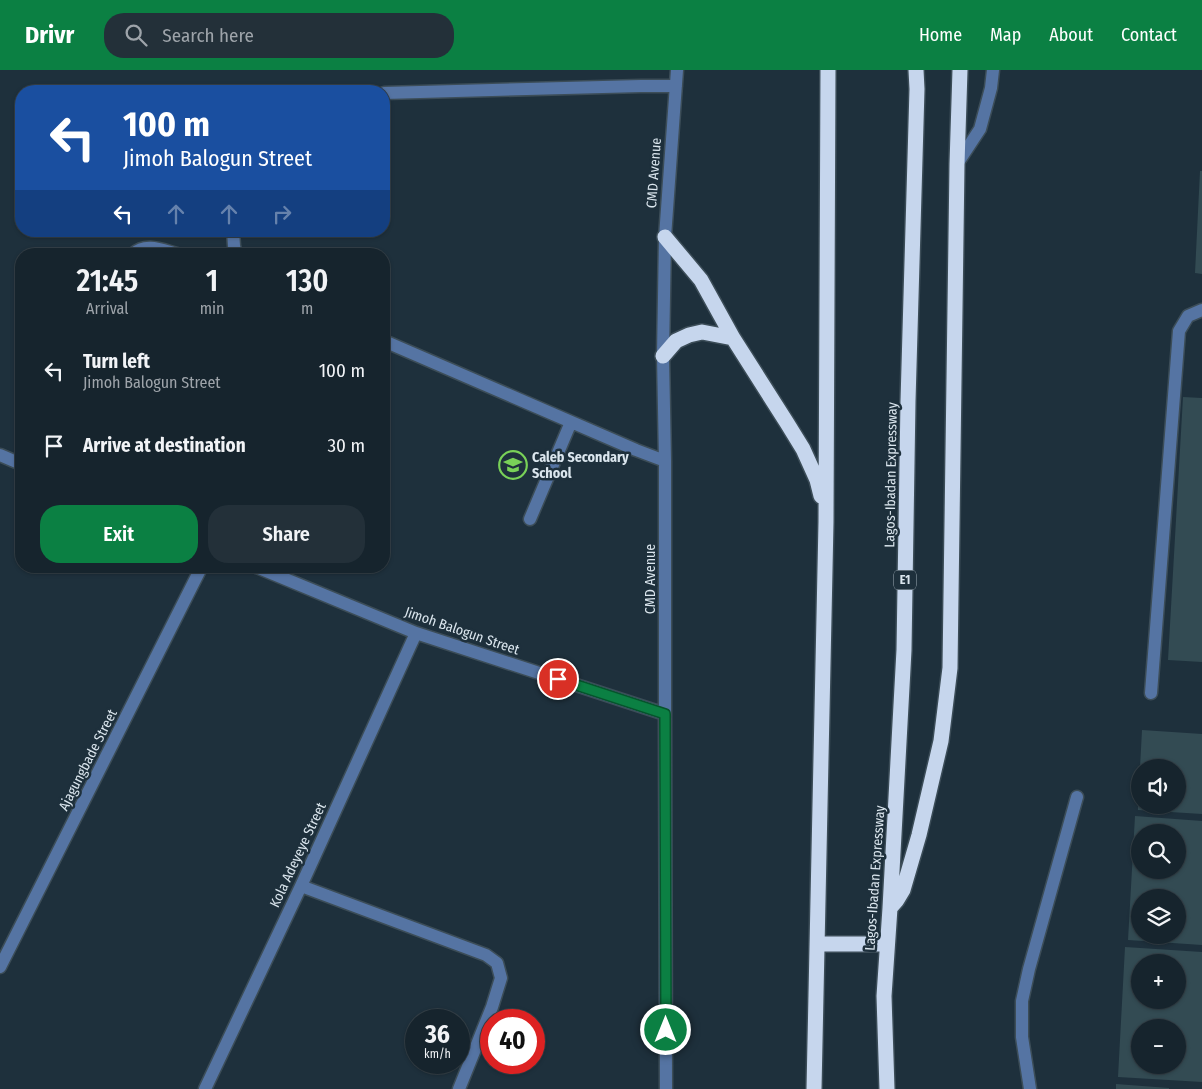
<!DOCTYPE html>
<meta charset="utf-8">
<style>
:root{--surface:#16242d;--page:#233039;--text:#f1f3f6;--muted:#9ea4aa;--line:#354149;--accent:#0b8043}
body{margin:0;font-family:"Fira Sans Condensed",sans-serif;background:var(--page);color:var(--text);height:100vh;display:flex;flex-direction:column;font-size:19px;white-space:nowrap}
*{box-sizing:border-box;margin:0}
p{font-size:16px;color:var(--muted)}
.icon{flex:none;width:28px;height:28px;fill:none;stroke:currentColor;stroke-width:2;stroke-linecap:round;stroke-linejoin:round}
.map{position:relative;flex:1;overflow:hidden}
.drawer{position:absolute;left:15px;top:178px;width:375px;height:325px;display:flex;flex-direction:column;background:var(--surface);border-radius:20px;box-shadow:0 1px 4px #0004,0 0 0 1px var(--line)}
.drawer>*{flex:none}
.banner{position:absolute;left:15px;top:15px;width:375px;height:152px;border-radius:20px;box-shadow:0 1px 4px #0004,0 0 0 1px var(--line);background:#1a4fa0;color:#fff;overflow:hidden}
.fabs{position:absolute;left:1131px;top:689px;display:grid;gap:10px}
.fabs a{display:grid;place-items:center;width:55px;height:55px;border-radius:50%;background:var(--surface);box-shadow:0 1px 4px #0004,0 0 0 1px var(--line);font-size:25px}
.speed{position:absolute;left:405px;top:939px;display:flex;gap:10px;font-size:25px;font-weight:700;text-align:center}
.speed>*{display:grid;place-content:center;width:65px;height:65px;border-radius:50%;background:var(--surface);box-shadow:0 1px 4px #0004,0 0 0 1px var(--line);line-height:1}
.speed small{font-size:12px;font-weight:400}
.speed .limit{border:8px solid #d22;background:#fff;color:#111}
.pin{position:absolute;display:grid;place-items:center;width:42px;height:42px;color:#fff;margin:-21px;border:2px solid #fff;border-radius:50%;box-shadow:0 1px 5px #0007}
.me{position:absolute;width:55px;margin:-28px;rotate:0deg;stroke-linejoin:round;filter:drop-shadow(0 0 4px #0008)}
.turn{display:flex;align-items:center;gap:18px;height:105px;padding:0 25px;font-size:22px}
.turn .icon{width:65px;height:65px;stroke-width:2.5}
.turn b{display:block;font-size:35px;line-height:42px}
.lanes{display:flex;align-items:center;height:48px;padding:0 25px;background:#0003;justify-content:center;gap:25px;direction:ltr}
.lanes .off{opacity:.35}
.eta{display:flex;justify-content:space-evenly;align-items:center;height:85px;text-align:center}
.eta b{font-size:30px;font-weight:600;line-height:35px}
.cta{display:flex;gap:10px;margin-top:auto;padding:10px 25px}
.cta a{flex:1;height:58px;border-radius:20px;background:var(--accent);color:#fff;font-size:20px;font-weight:600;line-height:58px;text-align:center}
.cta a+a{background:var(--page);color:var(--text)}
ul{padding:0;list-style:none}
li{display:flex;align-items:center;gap:15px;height:75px;padding:0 25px}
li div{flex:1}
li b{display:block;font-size:19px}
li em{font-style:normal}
header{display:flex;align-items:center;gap:30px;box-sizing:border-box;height:70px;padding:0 25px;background:var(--accent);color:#fff}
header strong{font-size:24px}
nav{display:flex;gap:28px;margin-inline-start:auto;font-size:18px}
.search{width:350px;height:45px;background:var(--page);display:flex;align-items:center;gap:12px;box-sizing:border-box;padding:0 18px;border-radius:20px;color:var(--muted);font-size:19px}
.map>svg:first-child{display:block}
</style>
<header>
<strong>Drivr</strong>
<div class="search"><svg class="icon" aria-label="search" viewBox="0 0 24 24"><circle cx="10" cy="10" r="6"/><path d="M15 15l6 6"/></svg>Search here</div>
<nav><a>Home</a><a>Map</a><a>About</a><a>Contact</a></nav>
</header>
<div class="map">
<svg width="1202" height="1019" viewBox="0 0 1202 1019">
<rect width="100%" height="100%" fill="#1e303c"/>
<!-- building -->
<path fill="#334b53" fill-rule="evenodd" d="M 1200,101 L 1202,101 L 1202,204 L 1195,203 Z
M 1183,327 L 1202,328 L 1202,592 L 1168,590 Z
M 1142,660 L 1202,664 L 1202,744 L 1138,740 L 1138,724 L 1140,724 L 1140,735 L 1178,735 L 1178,698 L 1140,698 Z
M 1135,746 L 1202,751 L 1202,875 L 1128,870 ZM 1140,762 L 1178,762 L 1178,800 L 1140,800 ZM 1140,828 L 1178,828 L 1178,865 L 1140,865 Z
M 1125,877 L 1202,882 L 1202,1012 L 1118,1007 ZM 1140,892 L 1178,892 L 1178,930 L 1140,930 ZM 1140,958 L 1178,958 L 1178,995 L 1140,995 Z
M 1116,1014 L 1169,1018 L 1169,1019 L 1116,1019 Z"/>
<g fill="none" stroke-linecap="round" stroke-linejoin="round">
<defs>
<path id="minor" d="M 384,23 L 641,16 L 676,16
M 957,94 L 980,59 L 991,18 L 993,0
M 233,161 L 234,176 L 236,184
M 133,184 C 146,172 162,180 177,184
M 384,271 L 636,380 L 665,391
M 0,385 L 21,394
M 530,449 L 571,352
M 254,496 L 416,563 L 665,644
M 1151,623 L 1179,261 L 1188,246 L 1202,240
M 301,816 L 486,885 L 497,893 L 501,908 L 492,937 L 459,1019
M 0,897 L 202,496
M 205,1019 L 301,816 L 416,563
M 666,1019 L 665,644 L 665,391 L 663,286 L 665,167 L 677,0
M 1030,1019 L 1022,967 L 1022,931 L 1029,899 L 1077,727"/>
<path id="highway" d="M 665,167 L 701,210 L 733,268 L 787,353 L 803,379 L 817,410 L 821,426
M 663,286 L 676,271 L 689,265 L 702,262 L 733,268
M 890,838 L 897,830 L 903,820 L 919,765 L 941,671 L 950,598 L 957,94 L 960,0
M 817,874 L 887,874
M 814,1019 L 826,452 L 828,0
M 887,1019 L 884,926 L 890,838 L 904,580 L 908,331 L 917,19 L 916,0"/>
</defs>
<!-- minor casing -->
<use href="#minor" stroke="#3c4d58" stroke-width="15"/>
<!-- highway casing -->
<use href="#highway" stroke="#3c4d58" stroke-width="18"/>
<!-- minor -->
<use href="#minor" stroke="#5574a3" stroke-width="12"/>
<!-- highway -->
<use href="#highway" stroke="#c6d6ed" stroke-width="15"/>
</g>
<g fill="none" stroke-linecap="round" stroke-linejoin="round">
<defs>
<path id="route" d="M 558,609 L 665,644 L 666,960"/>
</defs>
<!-- route casing -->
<use href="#route" stroke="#07532c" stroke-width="12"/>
<!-- route -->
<use href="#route" stroke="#0b8043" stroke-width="9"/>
</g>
<!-- icons -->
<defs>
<symbol id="school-ring" viewBox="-11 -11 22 22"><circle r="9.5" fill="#1e303c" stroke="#79d158" stroke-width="1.5"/><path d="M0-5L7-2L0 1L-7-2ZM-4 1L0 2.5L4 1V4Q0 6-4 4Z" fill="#79d158"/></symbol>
</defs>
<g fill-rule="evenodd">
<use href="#school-ring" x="497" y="379" width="32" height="32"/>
</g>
<g text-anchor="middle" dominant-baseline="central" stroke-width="5" stroke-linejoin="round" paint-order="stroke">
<!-- shield labels -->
<rect fill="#1e303c" stroke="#a2afb9" stroke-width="1" x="894" y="500.5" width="22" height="19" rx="4"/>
<g font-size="12" font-weight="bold" fill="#dbe6ee">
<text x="905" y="510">E1</text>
</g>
<!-- street labels -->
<g font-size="14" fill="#dbe6ee" stroke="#1e303c">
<text transform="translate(654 103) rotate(-86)">CMD Avenue</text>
<text transform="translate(891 405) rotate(-89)">Lagos-Ibadan Expressway</text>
<text transform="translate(650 509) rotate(-90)">CMD Avenue</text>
<text transform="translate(462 561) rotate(19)">Jimoh Balogun Street</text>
<text transform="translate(88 690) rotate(-63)">Ajagungbade Street</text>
<text transform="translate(298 785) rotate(-65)">Kola Adeyeye Street</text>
<text transform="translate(875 808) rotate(-86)">Lagos-Ibadan Expressway</text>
</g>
<!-- poi labels -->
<g font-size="14" font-weight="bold" fill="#dbe6ee" stroke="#1e303c" text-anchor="start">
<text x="532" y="387">Caleb Secondary<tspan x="532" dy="16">School</tspan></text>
</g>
</g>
</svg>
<div class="fabs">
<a><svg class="icon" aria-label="sound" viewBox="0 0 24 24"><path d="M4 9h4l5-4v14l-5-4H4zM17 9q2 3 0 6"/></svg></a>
<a><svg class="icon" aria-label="search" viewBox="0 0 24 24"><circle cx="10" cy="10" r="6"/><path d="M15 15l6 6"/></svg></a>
<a><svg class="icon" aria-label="layers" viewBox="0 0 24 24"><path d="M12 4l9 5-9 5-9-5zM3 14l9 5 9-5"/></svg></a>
<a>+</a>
<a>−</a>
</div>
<div class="speed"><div>36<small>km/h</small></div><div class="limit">40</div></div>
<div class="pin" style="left:558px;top:609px;background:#d93025"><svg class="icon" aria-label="arrive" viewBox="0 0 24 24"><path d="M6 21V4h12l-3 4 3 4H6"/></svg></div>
<svg class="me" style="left:666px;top:960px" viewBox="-20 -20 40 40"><circle r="17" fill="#0b8043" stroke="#fff" stroke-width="3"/><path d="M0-11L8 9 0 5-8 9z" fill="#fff"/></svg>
<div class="banner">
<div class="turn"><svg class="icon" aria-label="left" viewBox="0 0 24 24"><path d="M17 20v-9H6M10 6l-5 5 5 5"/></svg><div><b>100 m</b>Jimoh Balogun Street</div></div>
<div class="lanes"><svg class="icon" aria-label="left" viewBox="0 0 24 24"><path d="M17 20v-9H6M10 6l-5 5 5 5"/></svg><svg class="icon off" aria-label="ahead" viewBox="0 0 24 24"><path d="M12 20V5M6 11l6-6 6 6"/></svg><svg class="icon off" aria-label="ahead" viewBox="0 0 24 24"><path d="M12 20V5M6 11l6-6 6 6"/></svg><svg class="icon off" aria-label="right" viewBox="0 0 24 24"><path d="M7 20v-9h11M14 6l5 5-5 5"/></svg></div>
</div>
<section class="drawer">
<div class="eta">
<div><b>21:45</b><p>Arrival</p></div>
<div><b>1</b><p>min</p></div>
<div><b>130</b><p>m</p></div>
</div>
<ul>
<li><svg class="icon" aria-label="left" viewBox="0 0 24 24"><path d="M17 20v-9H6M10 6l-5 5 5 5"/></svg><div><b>Turn left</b><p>Jimoh Balogun Street</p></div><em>100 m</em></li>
<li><svg class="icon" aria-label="arrive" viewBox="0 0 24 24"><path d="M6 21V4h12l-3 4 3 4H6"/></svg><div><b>Arrive at destination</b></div><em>30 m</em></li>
</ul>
<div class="cta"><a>Exit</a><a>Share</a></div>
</section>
</div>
